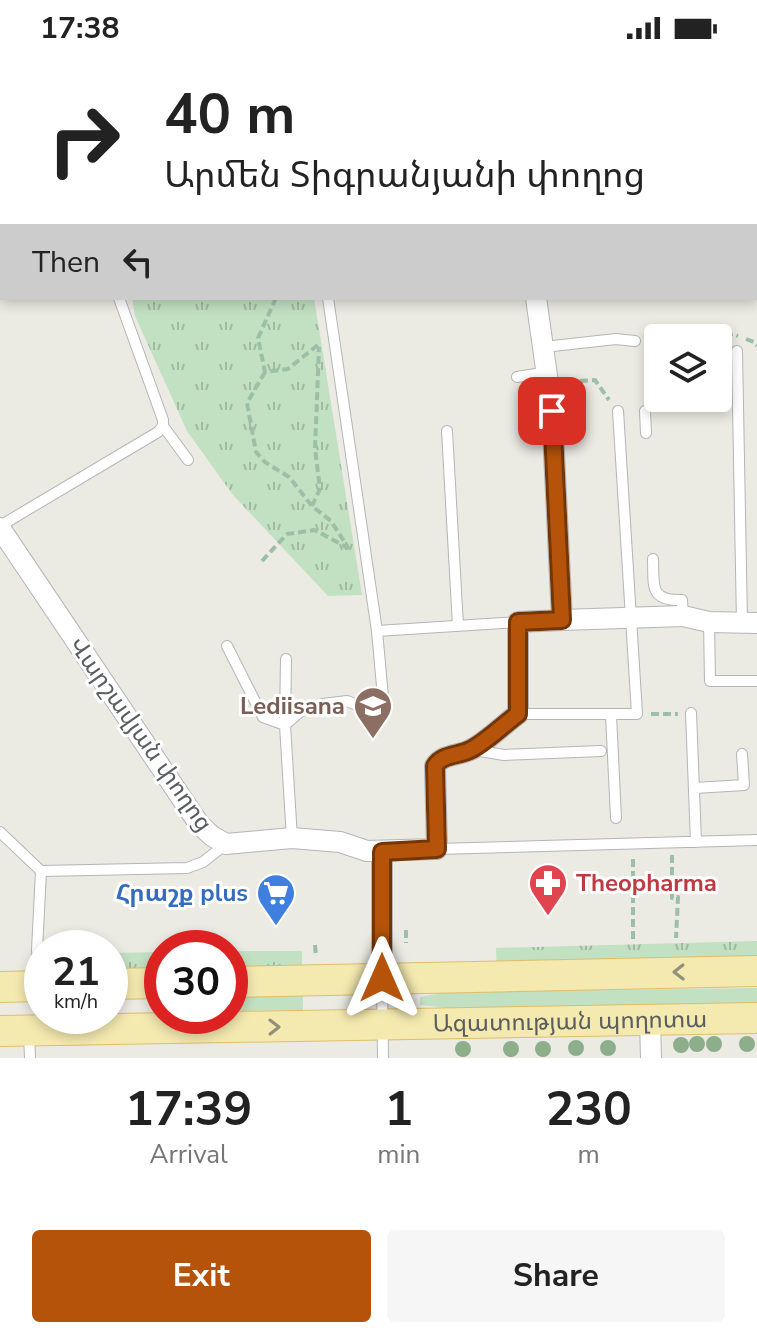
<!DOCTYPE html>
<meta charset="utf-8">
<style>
:root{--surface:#fff;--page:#f6f6f6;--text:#222;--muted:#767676;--accent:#b45309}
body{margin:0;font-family:"Nunito Sans","Noto Sans Armenian",sans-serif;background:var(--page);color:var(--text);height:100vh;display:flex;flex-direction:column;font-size:30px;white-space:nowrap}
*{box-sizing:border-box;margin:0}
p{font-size:26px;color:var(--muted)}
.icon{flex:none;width:44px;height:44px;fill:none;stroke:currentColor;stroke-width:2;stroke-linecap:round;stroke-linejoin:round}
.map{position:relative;height:1002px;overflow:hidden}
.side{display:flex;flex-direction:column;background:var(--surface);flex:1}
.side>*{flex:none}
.top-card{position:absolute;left:0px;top:0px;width:758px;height:244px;box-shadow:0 4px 12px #0003;background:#fff;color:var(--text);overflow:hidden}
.controls{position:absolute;left:644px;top:268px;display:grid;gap:16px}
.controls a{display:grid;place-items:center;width:88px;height:88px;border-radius:8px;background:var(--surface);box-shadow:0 4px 12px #0003;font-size:40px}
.speed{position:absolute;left:24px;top:874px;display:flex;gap:16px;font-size:40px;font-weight:700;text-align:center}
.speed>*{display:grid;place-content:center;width:104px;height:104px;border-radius:50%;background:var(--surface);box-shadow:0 4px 12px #0003;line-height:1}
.speed small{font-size:20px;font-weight:400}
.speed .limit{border:12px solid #d22;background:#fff;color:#111}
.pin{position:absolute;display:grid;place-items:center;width:68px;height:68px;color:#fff;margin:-34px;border-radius:16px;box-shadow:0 4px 12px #0006}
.me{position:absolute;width:88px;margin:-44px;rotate:0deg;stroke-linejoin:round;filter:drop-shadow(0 0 6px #0008)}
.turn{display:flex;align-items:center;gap:28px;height:168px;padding:0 32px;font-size:36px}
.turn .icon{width:104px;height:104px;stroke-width:2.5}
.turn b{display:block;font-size:56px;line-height:68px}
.then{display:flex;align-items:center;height:76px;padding:0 32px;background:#0003;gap:16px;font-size:30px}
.eta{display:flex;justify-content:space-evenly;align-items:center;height:136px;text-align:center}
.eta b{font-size:48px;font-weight:700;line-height:56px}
.primary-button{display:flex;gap:16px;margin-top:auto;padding:16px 32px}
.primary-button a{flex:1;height:92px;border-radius:8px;background:var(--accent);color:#fff;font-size:32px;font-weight:700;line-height:92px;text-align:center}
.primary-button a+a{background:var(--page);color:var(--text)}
.status{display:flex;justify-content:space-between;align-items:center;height:56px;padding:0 40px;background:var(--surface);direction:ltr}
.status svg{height:22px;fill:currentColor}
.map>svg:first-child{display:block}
</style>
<div class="status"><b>17:38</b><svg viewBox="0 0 49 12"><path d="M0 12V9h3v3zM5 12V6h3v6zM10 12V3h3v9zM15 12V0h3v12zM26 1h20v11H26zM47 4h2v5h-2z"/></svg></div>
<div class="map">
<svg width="757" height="1002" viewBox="0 0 757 1002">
<defs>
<pattern id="park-tufts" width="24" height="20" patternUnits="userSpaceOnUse" patternTransform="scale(2)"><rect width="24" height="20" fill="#c2e0c2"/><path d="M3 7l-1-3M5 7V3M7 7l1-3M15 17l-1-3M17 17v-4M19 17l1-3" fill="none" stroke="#a1b9a1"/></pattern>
</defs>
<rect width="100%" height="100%" fill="#ebeae3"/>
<!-- green -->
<path fill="#c2e0c2" d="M 757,932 L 757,948 L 448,952 L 420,949 L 420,941 L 447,936 Z
M 303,940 L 303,954 L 230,955 L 230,941 Z"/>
<!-- park -->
<path fill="url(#park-tufts)" d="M 132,242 L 314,242 L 362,539 L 328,540 L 233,439 L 187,375 L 135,260 Z
M 757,885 L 757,909 L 497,916 L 496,892 Z
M 230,895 L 302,895 L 302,917 L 230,918 Z
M 162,896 L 162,918 L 110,918 L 110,897 Z"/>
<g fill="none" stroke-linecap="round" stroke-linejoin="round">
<defs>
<path id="lane" d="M 328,242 L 377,575 L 518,566
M 544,291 L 616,283 L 635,285
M 737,295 L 742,567
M 517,321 L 548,316
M 645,355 L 646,377
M 163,370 L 188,404
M 447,375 L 458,570
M 0,470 L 158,376 L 163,370 L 163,364 L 119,242
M 653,503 C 654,530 649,545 682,544 L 683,560
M 709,566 L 710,625 L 757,625
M 227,590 L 263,661 L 285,669 L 292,782
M 691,657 L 696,786
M 518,658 L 637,658 L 618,355
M 611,659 L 616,762
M 285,669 L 301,655 L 323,648 L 347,645 L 377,657 L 384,652 L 377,575
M 285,669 L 286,603
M 474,694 L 504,699 L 601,695
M 695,732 L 744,729 L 742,698
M 0,776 L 41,815 L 187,812 L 203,806 L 226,788
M 437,793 L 757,784
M 382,924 L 383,1002
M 39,929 L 37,894 L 41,815
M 29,976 L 30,1002"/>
<path id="street" d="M 296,0 L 296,2
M 497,0 L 497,2
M 0,472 L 199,768 L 212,780 L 226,788 L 292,782 L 340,786 L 367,795 L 437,793 L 435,710 C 442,698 458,700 470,694 C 485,687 504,668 518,658 L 518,566 L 562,564 L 552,355 L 536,242
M 562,564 L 683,560 L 709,566 L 757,567
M 382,796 L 382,922
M 650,964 L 651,1002"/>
<g id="primary">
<path d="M 230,926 L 757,915"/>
<path d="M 110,928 L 162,927"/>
<path d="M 0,931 L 42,930"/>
<path id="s1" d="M 0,975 L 757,962"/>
</g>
</defs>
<!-- lane casing -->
<use href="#lane" stroke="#b3b5b8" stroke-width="12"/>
<!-- street casing -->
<use href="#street" stroke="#b3b5b8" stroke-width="22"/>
<!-- primary casing -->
<use href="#primary" stroke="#dfbe68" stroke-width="32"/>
<!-- path -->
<path stroke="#9cc0a7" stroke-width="4" stroke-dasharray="8 4" stroke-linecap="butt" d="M 618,0 L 619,2
M 276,242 L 258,282 L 265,316 L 288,313 L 319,288
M 713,282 L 733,278 L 738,280
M 746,283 L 754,286 L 757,290
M 646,290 L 658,289
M 265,316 L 247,347 L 256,396 L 265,406 L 289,421 L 312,450 L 331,465 L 349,493
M 568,326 L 595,324 L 609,344
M 312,450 L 320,433 L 315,393 L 319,291
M 262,505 L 287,478 L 315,474 L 346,491
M 651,658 L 678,658
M 672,799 L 672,842 L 678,841 L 676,882
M 633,803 L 633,883
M 406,874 L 406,887
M 315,889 L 316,900"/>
<!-- lane -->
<use href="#lane" stroke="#fff" stroke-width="10"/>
<!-- street -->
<use href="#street" stroke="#fff" stroke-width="20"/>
<!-- primary -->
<use href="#primary" stroke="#f4e9af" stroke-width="30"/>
</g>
<!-- trees -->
<g fill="#8cae8a">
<circle cx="697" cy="988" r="8"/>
<circle cx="714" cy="988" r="8"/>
<circle cx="747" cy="988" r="8"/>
<circle cx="681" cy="989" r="8"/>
<circle cx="576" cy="992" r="8"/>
<circle cx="608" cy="992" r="8"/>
<circle cx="463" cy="993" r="8"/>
<circle cx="511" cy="993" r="8"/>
<circle cx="543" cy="993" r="8"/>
</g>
<!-- one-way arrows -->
<defs><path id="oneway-chevron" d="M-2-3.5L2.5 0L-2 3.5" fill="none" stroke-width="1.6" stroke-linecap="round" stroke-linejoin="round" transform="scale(2)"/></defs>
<g stroke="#918f7c">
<use href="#oneway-chevron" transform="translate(679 916) rotate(179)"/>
<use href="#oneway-chevron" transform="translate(274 971) rotate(-1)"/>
</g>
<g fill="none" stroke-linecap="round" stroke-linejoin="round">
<defs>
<path id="route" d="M 382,922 L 382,796 L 437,793 L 435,710 C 442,698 458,700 470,694 C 485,687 504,668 518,658 L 518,566 L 562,564 L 552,355"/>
</defs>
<!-- route casing -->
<use href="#route" stroke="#753606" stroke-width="20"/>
<!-- route -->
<use href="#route" stroke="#b45309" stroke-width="14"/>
</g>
<!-- icons -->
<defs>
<symbol id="school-pin" viewBox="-11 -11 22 30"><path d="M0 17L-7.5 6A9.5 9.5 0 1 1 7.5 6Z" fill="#8d6e63" stroke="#fff"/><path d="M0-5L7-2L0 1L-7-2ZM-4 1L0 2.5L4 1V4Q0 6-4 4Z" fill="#fff"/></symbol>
<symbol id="pharmacy-pin" viewBox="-11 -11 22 30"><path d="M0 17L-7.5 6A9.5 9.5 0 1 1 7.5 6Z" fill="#e0444e" stroke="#fff"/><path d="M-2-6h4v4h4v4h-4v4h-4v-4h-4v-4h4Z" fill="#fff"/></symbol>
<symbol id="supermarket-pin" viewBox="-11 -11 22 30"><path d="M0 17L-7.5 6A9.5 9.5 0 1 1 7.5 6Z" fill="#3f7fe0" stroke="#fff"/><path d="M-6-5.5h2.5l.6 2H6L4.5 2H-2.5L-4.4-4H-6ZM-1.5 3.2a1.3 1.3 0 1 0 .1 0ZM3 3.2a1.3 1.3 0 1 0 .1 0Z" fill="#fff"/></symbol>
</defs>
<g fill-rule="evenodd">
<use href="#school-pin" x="351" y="628" width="44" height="60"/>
<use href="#pharmacy-pin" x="526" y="805" width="44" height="60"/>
<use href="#supermarket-pin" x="254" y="815" width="44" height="60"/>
</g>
<g text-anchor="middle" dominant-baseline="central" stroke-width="6" stroke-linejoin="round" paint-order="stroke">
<!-- education labels -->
<g font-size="24" font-weight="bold" fill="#785e54" stroke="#fff" text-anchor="end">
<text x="345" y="650">Lediisana</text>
</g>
<!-- street labels -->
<g font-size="24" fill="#5b5e61" stroke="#fff">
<text transform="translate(141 678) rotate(55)">Վարշավյան փողոց</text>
<text stroke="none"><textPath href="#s1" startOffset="570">Ազատության պողոտա</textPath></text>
</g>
<!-- health labels -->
<g font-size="24" font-weight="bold" fill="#be3a42" stroke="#fff" text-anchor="start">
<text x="576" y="827">Theopharma</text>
</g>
<!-- shop labels -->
<g font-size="24" font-weight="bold" fill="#366cbe" stroke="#fff" text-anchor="end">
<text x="248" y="837">Հրաշք plus</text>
</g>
</g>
</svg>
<div class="controls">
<a><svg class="icon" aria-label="layers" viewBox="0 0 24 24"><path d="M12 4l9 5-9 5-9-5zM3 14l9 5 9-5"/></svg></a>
</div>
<div class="speed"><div>21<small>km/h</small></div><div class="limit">30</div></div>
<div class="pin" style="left:552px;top:355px;background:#d93025"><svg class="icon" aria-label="arrive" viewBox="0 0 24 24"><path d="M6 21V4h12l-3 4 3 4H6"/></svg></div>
<svg class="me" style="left:382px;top:922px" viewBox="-20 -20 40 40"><path d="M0-17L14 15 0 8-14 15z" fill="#b45309" stroke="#fff" stroke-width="4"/></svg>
<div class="top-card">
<div class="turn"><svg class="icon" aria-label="right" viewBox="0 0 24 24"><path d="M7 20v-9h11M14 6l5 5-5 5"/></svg><div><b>40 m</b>Արմեն Տիգրանյանի փողոց</div></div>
<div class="then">Then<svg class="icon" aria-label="left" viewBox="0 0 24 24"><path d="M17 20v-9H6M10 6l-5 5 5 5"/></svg></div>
</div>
</div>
<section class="side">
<div class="eta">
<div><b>17:39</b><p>Arrival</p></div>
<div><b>1</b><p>min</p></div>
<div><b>230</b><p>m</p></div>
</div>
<div class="primary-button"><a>Exit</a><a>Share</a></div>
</section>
